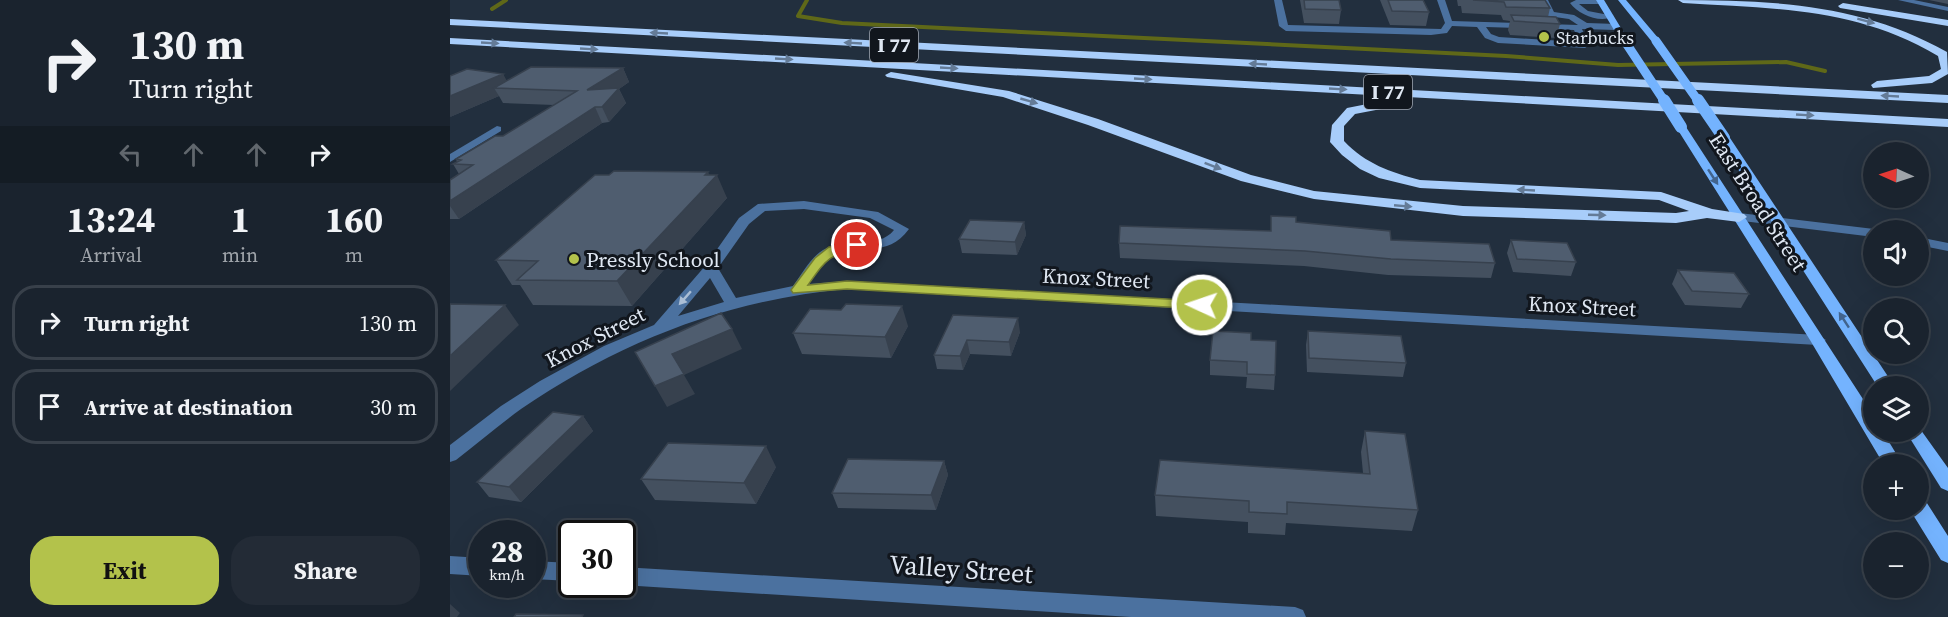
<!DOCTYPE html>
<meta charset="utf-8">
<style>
:root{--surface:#1a232e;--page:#232b36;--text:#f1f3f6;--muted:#9fa4aa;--line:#38404a;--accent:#b3c24b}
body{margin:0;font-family:"Source Serif 4",serif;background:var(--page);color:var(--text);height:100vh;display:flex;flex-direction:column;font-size:22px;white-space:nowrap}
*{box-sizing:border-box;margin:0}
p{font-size:20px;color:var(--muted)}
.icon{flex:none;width:33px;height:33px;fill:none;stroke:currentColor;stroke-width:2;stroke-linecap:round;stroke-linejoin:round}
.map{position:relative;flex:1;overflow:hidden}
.details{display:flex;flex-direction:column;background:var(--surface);width:450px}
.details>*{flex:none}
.guide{background:#1a232e;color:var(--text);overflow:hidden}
.needle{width:39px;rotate:273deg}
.buttons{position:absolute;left:1413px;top:142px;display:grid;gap:12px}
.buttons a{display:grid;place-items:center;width:66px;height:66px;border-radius:50%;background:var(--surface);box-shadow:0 6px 24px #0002,0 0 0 2px var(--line);font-size:30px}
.speed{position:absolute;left:18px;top:520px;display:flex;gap:12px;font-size:30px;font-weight:700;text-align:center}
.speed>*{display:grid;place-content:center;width:78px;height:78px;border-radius:50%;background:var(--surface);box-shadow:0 6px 24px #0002,0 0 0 2px var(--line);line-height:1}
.speed small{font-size:15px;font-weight:400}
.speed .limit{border:3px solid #111;border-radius:9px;background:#fff;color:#111}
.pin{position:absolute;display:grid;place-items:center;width:51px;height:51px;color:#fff;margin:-26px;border:3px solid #fff;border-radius:50%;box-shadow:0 2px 6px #0007}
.me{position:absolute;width:66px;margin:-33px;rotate:273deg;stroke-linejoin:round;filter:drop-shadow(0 0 4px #0008)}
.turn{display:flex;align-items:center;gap:21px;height:126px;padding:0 30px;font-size:27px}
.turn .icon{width:78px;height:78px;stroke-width:2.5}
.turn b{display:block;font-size:42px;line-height:51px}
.lanes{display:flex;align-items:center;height:57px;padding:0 30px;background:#0003;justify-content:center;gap:30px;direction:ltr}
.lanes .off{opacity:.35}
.eta{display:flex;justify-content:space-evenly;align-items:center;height:102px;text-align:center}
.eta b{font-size:36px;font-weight:700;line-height:42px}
.cta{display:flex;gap:12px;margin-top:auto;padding:12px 30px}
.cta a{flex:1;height:69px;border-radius:24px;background:var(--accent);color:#111;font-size:24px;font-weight:700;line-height:69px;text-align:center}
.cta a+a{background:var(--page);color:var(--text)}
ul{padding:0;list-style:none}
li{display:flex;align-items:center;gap:18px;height:75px;margin:0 12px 9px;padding:0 18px;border:3px solid var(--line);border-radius:24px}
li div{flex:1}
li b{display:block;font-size:22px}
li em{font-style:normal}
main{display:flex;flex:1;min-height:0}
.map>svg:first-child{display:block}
</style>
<main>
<section class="details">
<div class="guide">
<div class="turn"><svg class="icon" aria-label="right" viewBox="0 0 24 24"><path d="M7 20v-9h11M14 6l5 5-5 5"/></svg><div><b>130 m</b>Turn right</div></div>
<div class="lanes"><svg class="icon off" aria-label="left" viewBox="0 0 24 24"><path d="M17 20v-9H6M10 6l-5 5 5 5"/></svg><svg class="icon off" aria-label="ahead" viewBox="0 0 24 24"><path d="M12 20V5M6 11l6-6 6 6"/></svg><svg class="icon off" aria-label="ahead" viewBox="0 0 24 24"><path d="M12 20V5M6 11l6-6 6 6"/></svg><svg class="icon" aria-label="right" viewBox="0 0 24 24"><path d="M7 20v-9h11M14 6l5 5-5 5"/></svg></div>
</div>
<div class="eta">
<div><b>13:24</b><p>Arrival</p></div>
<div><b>1</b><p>min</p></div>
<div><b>160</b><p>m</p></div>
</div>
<ul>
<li><svg class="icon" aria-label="right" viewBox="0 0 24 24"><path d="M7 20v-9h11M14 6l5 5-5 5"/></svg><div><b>Turn right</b></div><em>130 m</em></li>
<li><svg class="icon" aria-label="arrive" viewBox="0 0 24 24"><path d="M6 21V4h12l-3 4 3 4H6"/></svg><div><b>Arrive at destination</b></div><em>30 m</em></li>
</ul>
<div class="cta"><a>Exit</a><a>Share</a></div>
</section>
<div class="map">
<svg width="1498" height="617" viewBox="0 0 1498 617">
<rect width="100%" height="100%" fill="#222f3e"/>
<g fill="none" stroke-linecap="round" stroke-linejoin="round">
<!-- stream -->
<path stroke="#5f6818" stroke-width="4" d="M 357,0 L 348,16 L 392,23 L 1056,56 L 1168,65 L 1336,62 L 1375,71
M 42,9 L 56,0"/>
<!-- minor -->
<path fill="#4b719f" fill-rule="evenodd" d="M 824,0 L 832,0 L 838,25 L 991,29 L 995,23 L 987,0 L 995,0 L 1002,21 L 1128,25 L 1119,19 L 1098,16 L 1090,0 L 1098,0 L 1104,12 L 1124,15 L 1137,23 L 1166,24 L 1170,27 L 1166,30 L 1132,29 L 1139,45 L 1135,48 L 1048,43 L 1035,38 L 1027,27 L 1002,26 L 997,33 L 981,35 L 836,31 L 829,26 ZM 1036,27 L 1124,30 L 1129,42 L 1049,37 L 1041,34 Z
M 1126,0 L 1154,0 L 1154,4 L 1129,4 L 1138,11 L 1164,16 C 1151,24 1129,15 1120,3 Z
M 1448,0 L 1464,0 L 1498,7 L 1498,11 Z
M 47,126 L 51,127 L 51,131 L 0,162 L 0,154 Z
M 354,201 L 428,212 L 459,229 C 436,260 411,241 384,255 C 373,262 366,274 359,284 L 397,281 L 1368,335 L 1376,340 L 1368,345 L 397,289 C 277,300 171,341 71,409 C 49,425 28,443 6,460 L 0,462 L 0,445 L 51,406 L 90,381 L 154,346 L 204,325 L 256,265 L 289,218 L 308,204 ZM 354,209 L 420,218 L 444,230 C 428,250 395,238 373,250 C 360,258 352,274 343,286 L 286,298 L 268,268 L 299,224 L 315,211 ZM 260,278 L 274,302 L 228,316 Z
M 1289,213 L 1424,229 L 1429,231 L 1424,231 L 1424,237 L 1284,220 L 1283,217 Z
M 1468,237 L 1498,243 L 1498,251 L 1468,245 Z
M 0,556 L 32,558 L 32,576 L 0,574 Z
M 82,561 L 122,563 L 122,581 L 82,579 Z
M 172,567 L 845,607 L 853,610 L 856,617 L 681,617 L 172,585 Z"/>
<!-- major -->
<path fill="#74b3fe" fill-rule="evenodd" d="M 1146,0 L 1154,0 L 1180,43 L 1179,45 L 1173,45 Z
M 1168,0 L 1176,0 L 1209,39 L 1209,43 L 1203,43 Z
M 1231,124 L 1236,127 L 1424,416 L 1424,432 L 1433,432 L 1453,465 L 1434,465 L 1360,340 L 1226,127 Z
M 1274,135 L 1280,138 L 1445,387 L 1428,387 L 1268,138 Z
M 1468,426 L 1498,468 L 1498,491 L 1491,488 L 1456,432 L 1468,432 Z
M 1468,498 L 1475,500 L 1498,536 L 1498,563 L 1491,560 L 1460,510 L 1468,510 Z"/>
<!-- highway -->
<path fill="#a8cdfa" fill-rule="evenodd" d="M 1228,0 C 1322,0 1413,4 1497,52 L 1498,74 L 1482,83 L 1423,88 L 1421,85 L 1427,81 L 1479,76 L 1491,69 L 1488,56 C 1405,7 1326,9 1233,3 Z
M 1393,3 L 1498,20 L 1498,26 L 1390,8 L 1388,6 Z
M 0,19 L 1498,95 L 1498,103 L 0,25 Z
M 0,38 L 1498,119 L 1498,127 L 0,44 Z
M 441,72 L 559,91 L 648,119 L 801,175 L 864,191 L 1013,206 L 1226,213 L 1239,211 L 1209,200 L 970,188 L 929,178 L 910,169 L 892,155 L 880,142 L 882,125 L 897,108 L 953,97 L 959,101 L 957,104 L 905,114 L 894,126 L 894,141 C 916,164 940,172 970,180 L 1211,192 L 1262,209 L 1294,214 L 1297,217 L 1289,222 L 1257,218 L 1226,223 L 1013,216 L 864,199 L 791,181 L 638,125 L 553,97 L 437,77 L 435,75 Z"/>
<!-- major-bridge-far1 -->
<path stroke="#74b3fe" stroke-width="9" d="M 1206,41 L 1249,102
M 1176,43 L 1215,102"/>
<!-- major-bridge -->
<path stroke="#74b3fe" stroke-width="12" d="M 1214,100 L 1231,127
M 1248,100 L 1274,138"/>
</g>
<!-- wall -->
<path fill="#44505f" d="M 850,0 L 889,0 L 891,10 L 889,24 L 854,23 Z
M 930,0 L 973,0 L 979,12 L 976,26 L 940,25 Z
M 1007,0 L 1095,0 L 1100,8 L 1098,17 L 1110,24 L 1106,38 L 1060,35 L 1058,30 L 1060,21 L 1053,20 L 1051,15 L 1012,13 L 1011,6 L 1008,6 Z
M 1479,0 L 1498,0 L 1498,4 Z
M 173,68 L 179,82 L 169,89 L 176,103 L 159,122 L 152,123 L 9,219 L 0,219 L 0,180 L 9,174 L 3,164 L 7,162 L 6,159 L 53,136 L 104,105 L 53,103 L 49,96 L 0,117 L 53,74 L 56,81 Z
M 259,175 L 277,198 L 182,306 L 83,305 L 70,285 L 62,285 L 46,260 Z
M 574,222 L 576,235 L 567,255 L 512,253 L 509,239 Z
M 846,222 L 941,240 L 1045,263 L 1041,278 L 938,275 L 854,266 L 670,258 L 669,243 L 821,231 Z
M 1061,240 L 1126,262 L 1121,276 L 1063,272 L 1057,253 Z
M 1228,270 L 1299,294 L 1291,308 L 1235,305 L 1222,284 Z
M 503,315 L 570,332 L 561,356 L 520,354 L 513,370 L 487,369 L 484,355 Z
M 458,326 L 441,358 L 352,354 L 343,333 Z
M 858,331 L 956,363 L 953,377 L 857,372 L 856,345 Z
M 801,340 L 825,375 L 824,390 L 796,388 L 797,377 L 760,375 L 760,360 Z
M 133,416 L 143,431 L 71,502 L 39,497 L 27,482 Z
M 915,431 L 968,510 L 962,531 L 836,523 L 835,535 L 798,533 L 798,522 L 706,516 L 705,495 L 913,473 L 911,452 Z
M 494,461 L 498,475 L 486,510 L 388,508 L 382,493 Z
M 326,467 L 306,504 L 205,500 L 191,479 Z"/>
<!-- shaded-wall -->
<path fill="#37414e" d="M 173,68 L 179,82 L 169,89 L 176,103 L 159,122 L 152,107 L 137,90 Z
M 53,74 L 61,88 L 44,88 L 49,96 L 0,117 L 0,96 Z
M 145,107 L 152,123 L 9,219 L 0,206 L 0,201 Z
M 258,172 L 262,180 L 267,175 L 277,198 L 182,306 L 167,281 Z
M 574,222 L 576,235 L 567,255 L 565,242 Z
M 55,305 L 69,325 L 0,391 L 0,356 Z
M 452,306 L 458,326 L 441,358 L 435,337 Z
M 568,318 L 570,332 L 561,356 L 559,342 Z
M 282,329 L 292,349 L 234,375 L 245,394 L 217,407 L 205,386 L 222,354 Z
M 517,340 L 520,354 L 513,370 L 510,356 Z
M 133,416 L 143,431 L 71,502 L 59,487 Z
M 316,446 L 326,467 L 306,504 L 294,483 Z
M 494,461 L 498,475 L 486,510 L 481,495 Z
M 0,604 L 10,613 L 7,617 L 0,617 Z"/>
<!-- building -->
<path fill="#4f5d6f" stroke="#37414e" stroke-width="1.5" d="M 854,0 L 889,0 L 891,10 L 855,9 Z
M 938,0 L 973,0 L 979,12 L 942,11 Z
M 1023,0 L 1095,0 L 1100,8 L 1056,7 L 1054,2 Z
M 1061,15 L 1106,17 L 1110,24 L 1064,21 Z
M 81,67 L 173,68 L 137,90 L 169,88 L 152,107 L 145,107 L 0,201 L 0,180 L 23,165 L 3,164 L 11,160 L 6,159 L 45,136 L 53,136 L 127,91 L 44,88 Z
M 17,69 L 53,74 L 0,96 L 0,76 Z
M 164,171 L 258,172 L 255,175 L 267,175 L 167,281 L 67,280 L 88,261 L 46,260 L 145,175 L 159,175 Z
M 821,216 L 846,217 L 846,222 L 940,231 L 941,240 L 1039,244 L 1045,263 L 941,259 L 855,251 L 669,243 L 670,226 L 821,231 Z
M 520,220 L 574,222 L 565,242 L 509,239 Z
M 1061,240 L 1117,243 L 1126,262 L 1067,259 Z
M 1228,270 L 1284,273 L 1299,294 L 1242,291 Z
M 0,304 L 55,305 L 0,356 Z
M 396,304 L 452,306 L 435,337 L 343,333 L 360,309 L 391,310 Z
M 271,313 L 282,329 L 222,354 L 234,374 L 205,386 L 185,352 Z
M 503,315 L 568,318 L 559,342 L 517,340 L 510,356 L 484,355 Z
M 763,331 L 801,333 L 801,340 L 826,341 L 825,375 L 797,374 L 797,362 L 760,360 Z
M 858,331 L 951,336 L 956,363 L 859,358 Z
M 103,412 L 133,416 L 59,487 L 27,482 Z
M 915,431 L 955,434 L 968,510 L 837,502 L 837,514 L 799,512 L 799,501 L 705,495 L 710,460 L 920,474 Z
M 218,443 L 316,446 L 294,483 L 191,479 Z
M 398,459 L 494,461 L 481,495 L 382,493 Z
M 66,614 L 133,615 L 132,617 L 64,617 Z"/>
<!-- one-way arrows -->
<defs><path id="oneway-solid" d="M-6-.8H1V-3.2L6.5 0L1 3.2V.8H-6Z" transform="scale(1.5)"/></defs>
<g fill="#647b97">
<use href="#oneway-solid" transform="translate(1416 21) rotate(15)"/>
<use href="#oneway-solid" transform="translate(209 33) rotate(-177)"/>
<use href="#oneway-solid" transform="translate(40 43) rotate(3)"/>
<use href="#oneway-solid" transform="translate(403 43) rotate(-177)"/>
<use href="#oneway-solid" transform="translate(139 49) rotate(3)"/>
<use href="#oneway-solid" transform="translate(334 59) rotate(3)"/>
<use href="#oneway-solid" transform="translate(808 64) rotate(-177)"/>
<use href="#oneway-solid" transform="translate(499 68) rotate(3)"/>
<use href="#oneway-solid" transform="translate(693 79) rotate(3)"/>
<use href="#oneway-solid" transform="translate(888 89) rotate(3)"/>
<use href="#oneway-solid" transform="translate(1440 96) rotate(-177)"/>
<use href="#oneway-solid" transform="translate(579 101) rotate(16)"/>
<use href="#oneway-solid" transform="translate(1355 115) rotate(3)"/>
<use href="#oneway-solid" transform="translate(763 166) rotate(21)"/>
<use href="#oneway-solid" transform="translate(1076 190) rotate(-177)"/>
<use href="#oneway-solid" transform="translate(953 206) rotate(5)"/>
<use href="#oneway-solid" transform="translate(1147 215) rotate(2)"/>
</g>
<g fill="#42648e">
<use href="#oneway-solid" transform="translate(1263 177) rotate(57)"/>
<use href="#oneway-solid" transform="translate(1394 320) rotate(-123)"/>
</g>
<use fill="#abbed5" href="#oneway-solid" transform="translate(235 298) rotate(131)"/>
<!-- route -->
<path fill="#b3c24b" stroke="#747e31" stroke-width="1.5" d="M 407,241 L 413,245 L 411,248 C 378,256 378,257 358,285 L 397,281 L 752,301 L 759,305 L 752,309 L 397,289 L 343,293 L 341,290 L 365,258 L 379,247 Z"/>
<!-- markers -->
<g fill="#b3c24b" stroke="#11161d" stroke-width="2">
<circle cx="1094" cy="37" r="6"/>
<circle cx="124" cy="259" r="6"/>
</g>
<g text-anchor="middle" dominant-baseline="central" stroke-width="6" stroke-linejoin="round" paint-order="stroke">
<!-- far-poi labels -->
<g font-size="18" fill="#dfe7f2" stroke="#11161d" text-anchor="start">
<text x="1106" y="37">Starbucks</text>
</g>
<!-- shield labels -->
<g fill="#11161d" stroke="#a1a8b2" stroke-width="1.5">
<rect x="420" y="28" width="48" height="34" rx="4.5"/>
<rect x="914" y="75" width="48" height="34" rx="4.5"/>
</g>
<g font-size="20" font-weight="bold" fill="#dfe7f2">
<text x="444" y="45">I 77</text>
<text x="938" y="92">I 77</text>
</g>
<!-- street labels -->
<g font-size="21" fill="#dfe7f2" stroke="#11161d">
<text transform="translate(1308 202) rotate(57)">East Broad Street</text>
<text transform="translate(646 278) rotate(3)">Knox Street</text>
<text transform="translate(1132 306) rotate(3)">Knox Street</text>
<text transform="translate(145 337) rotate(-27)">Knox Street</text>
</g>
<!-- poi labels -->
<g font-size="21" fill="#dfe7f2" stroke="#11161d" text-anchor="start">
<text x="136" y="259">Pressly School</text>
</g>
<!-- near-street labels -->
<g font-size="26" fill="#dfe7f2" stroke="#11161d">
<text transform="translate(511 569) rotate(4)">Valley Street</text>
</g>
</g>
</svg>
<div class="buttons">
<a><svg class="needle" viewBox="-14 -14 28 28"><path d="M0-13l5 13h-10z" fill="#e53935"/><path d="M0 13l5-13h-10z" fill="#9fa4aa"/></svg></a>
<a><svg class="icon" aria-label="sound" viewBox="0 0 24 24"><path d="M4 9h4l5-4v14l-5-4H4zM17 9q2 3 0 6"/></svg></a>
<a><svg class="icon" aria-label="search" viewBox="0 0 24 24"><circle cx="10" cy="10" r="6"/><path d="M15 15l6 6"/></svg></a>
<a><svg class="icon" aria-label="layers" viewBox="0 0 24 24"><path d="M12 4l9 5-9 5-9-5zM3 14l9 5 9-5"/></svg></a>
<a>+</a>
<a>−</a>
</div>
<div class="speed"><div>28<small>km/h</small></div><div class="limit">30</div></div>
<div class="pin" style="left:407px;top:245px;background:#d93025"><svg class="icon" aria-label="arrive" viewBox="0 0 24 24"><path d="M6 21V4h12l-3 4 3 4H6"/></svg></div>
<svg class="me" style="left:752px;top:305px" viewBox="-20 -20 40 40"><circle r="17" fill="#b3c24b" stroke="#fff" stroke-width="3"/><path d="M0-11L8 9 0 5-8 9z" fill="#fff"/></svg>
</div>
</main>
